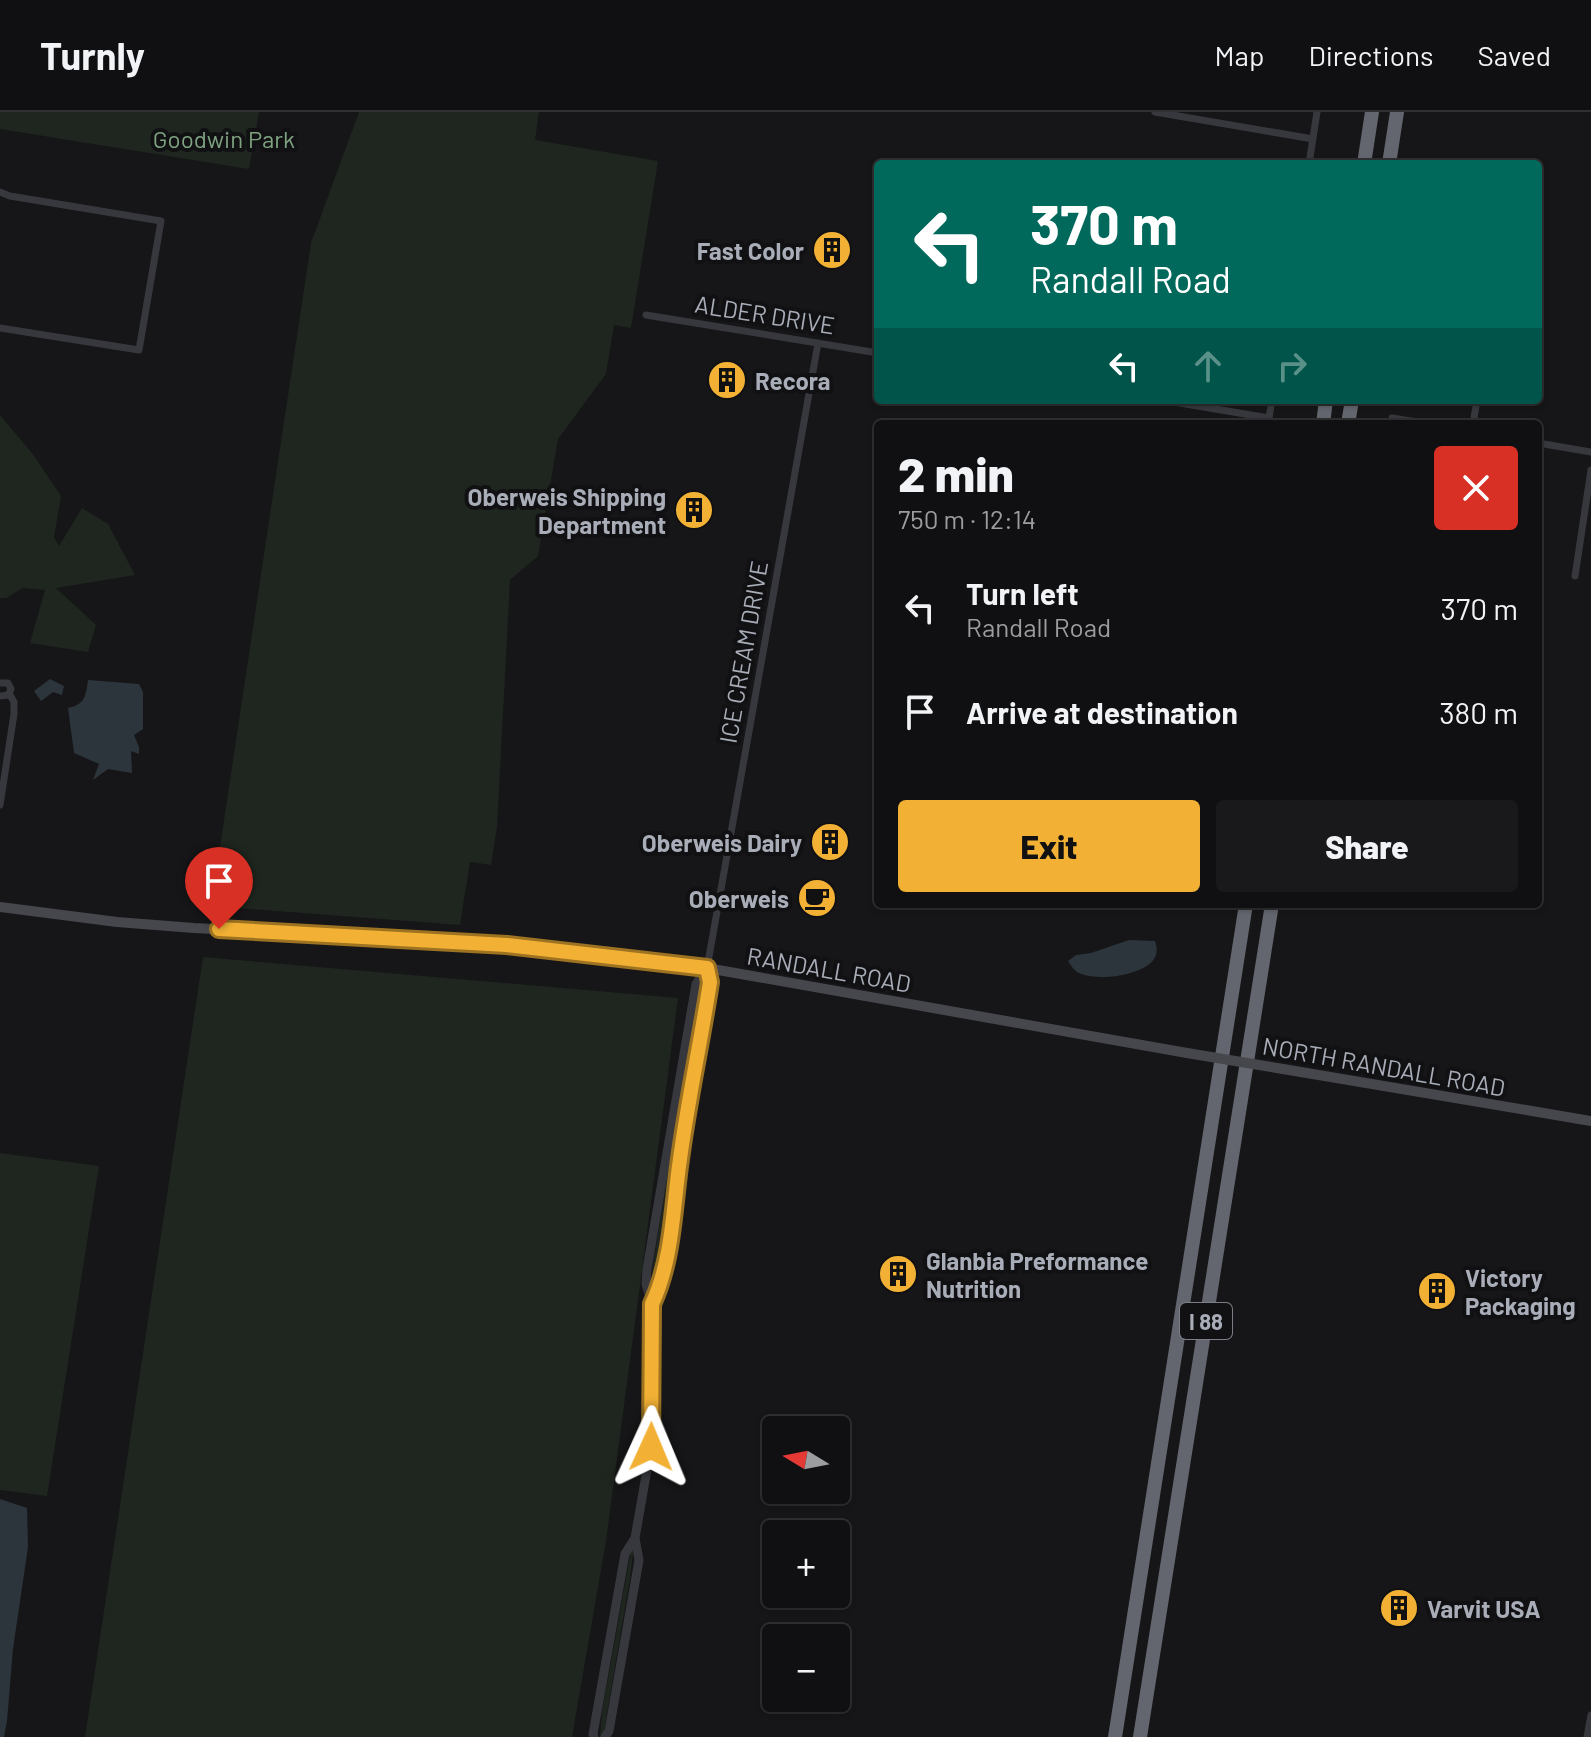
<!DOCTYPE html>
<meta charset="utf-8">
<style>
:root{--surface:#101012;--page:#19191b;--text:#f1f3f6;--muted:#9c9d9f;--line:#303032;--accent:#f2b134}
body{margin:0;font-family:Barlow,sans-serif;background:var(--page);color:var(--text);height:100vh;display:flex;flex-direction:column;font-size:30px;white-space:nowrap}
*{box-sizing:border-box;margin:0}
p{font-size:26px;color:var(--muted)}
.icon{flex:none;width:44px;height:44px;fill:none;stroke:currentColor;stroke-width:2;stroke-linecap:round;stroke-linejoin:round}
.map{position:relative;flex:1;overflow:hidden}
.drawer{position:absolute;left:874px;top:308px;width:668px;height:488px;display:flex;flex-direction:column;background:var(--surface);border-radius:8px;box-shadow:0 2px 6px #0004,0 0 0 2px var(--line)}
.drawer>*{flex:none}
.banner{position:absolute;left:874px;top:48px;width:668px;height:244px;border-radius:8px;box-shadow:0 2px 6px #0004,0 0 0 2px var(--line);background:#00695c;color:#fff;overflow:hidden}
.needle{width:52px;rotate:280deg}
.controls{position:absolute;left:762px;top:1304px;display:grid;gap:16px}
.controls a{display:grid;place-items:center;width:88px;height:88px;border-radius:8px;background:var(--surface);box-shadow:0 2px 6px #0004,0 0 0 2px var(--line);font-size:40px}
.pin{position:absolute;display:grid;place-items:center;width:68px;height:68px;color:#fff;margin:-82px -34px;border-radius:50% 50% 50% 0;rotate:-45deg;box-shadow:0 0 8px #0007}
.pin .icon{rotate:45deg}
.me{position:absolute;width:88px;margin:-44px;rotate:1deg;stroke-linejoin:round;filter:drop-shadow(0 0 6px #0008)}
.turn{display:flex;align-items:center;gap:28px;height:168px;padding:0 24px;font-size:36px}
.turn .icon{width:104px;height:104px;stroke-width:2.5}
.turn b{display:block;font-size:56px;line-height:68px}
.lanes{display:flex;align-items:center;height:76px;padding:0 24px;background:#0003;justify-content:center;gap:40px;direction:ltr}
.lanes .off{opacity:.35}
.round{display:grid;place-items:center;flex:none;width:84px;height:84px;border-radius:8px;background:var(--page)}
.headline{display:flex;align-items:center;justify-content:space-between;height:136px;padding:0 24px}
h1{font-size:48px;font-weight:800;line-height:60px}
.cta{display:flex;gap:16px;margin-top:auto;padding:16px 24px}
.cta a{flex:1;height:92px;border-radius:8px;background:var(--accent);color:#111;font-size:32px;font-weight:800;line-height:92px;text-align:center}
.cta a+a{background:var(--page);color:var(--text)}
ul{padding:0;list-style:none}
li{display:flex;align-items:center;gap:24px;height:104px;padding:0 24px}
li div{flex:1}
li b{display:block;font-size:30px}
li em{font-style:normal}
header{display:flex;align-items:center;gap:48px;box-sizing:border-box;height:112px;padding:0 40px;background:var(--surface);border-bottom:2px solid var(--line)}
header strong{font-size:38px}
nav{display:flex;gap:44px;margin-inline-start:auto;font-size:28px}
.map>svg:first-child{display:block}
</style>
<header>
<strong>Turnly</strong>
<nav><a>Map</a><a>Directions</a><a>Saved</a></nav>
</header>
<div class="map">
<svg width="1591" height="1625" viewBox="0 0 1591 1625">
<rect width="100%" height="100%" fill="#161618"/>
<!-- green -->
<path fill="#1e261f" d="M 0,0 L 259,0 L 249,57 L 0,17 Z
M 359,0 L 539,0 L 535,28 L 658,49 L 631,216 L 614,213 L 606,262 L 558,327 L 538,444 L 510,468 L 497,715 L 491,753 L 470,750 L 460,813 L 211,794 L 311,131 Z
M 0,303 L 32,341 L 61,384 L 54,425 L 59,434 L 82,396 L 108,412 L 135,463 L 56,476 L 96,513 L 88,540 L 30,531 L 45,478 L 23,476 L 6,486 L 0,486 Z
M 203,845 L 678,886 L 606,1429 L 572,1625 L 85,1625 Z
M 0,1041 L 99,1054 L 47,1384 L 0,1378 Z
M 670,1051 C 672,1094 656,1139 655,1182 L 653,1182 L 652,1158 Z
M 632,1433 L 634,1433 L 630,1466 L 603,1625 L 600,1625 L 602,1599 Z"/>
<!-- water -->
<path fill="#2c353c" d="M 50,567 L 64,574 L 62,583 L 53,580 L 41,589 L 34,579 Z
M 88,568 L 139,572 L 143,580 L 143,617 L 134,623 L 139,635 L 139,642 L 131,639 L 132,661 L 108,657 L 93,668 L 99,652 L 74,641 L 68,596 C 85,593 86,583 88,568 Z
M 1129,828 L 1155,829 C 1157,835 1158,841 1154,847 C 1142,864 1099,869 1081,862 C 1075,860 1072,855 1068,849 L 1076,843 L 1091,841 Z
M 0,1387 L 27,1396 L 28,1435 L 13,1537 L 7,1609 L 4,1625 L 0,1625 Z"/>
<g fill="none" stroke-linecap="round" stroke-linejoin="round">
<!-- minor -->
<path stroke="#37383d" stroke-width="7" d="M 1155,0 L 1313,27
M 1309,52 L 1317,0
M 0,80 L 10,84 L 161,109 L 139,238 L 0,216
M 646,203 L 878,241
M 1162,288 L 1269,306
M 1392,306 L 1429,312
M 1268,312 L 1272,288
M 1473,312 L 1477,288
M 1538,331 L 1591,340
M 1575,464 L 1591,358
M 0,571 L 8,571 L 11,577 L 8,583 L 0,584
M 0,693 L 14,602 L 14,590 L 9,581
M 707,856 L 818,231
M 1587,1625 L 1591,1603"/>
<!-- tertiary -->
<path stroke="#37383d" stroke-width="9" d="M 652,1192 C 673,1147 673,1095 680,1047 C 688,987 701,929 710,870 L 707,856
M 594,1625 L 593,1622 L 625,1442 L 635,1426
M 605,1625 L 609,1619 L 639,1448 L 635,1426 L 651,1335 L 652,1192 L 646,1172 L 647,1157 L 696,872 L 707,856"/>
<!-- secondary -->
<path stroke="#45474d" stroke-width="10" d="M 0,795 L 117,810 L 194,816 L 507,833 L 707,856 L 1187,941
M 1283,957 L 1591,1009"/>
<!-- motorway -->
<path stroke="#63666e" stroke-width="14" d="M 1364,52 L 1372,0
M 1389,52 L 1397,0
M 1323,312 L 1326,288
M 1348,312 L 1352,288
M 1115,1625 L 1246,792
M 1140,1625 L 1272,792"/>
<!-- secondary-bridge -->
<path stroke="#45474d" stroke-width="10" d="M 1187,941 L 1283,957"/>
</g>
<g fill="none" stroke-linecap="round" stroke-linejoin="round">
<defs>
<path id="route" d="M 219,817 L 507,833 L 707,856 L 710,870 C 701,929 688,987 680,1047 C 673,1094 673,1147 652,1192 L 651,1335"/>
</defs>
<!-- route casing -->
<use href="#route" stroke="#9d7322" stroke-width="20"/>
<!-- route -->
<use href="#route" stroke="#f2b134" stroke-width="14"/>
</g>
<!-- icons -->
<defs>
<symbol id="building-disc" viewBox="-11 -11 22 22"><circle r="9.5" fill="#f2b134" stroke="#111113"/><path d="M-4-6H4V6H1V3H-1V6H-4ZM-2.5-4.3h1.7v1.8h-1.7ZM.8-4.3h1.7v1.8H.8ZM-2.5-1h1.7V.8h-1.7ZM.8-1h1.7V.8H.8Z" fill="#111"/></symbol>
<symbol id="cafe-disc" viewBox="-11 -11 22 22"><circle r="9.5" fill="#f2b134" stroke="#111113"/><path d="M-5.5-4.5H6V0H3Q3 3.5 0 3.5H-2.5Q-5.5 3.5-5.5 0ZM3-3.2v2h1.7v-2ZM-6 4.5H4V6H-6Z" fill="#111"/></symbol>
</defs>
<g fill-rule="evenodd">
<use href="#building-disc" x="810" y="116" width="44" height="44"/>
<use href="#building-disc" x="705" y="246" width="44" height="44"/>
<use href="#building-disc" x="672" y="376" width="44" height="44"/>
<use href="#building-disc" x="808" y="708" width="44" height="44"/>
<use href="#cafe-disc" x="795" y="764" width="44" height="44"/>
<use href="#building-disc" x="876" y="1140" width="44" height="44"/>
<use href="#building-disc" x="1415" y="1157" width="44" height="44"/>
<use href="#building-disc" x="1377" y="1474" width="44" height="44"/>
</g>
<g text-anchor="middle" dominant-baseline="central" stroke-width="8" stroke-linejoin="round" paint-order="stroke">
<!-- shield labels -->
<rect fill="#111113" stroke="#7b7e86" stroke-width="2" x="1180" y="1191" width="52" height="36" rx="6"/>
<g font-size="22" font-weight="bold" fill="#a8adb8">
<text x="1206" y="1209">I 88</text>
</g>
<!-- park labels -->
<g font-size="24" fill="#7fa381" stroke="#111113">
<text x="224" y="26">Goodwin Park</text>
</g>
<!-- poi labels -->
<g font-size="24" font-weight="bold" fill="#a8adb8" stroke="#111113" text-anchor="end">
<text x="804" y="138">Fast Color</text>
<text x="755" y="268" text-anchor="start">Recora</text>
<text x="666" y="384">Oberweis Shipping<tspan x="666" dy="28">Department</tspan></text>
<text x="802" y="730">Oberweis Dairy</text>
<text x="789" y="786">Oberweis</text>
<text x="926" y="1148" text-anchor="start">Glanbia Preformance<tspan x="926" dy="28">Nutrition</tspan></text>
<text x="1465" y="1165" text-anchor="start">Victory<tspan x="1465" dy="28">Packaging</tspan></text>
<text x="1427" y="1496" text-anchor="start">Varvit USA</text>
</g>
<!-- street labels -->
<g font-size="24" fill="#a8adb8" stroke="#111113">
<text transform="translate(765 202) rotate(9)">ALDER DRIVE</text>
<text transform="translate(743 540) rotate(-80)">ICE CREAM DRIVE</text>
<text transform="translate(829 857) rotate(10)">RANDALL ROAD</text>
<text transform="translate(1384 954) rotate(10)">NORTH RANDALL ROAD</text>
</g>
</g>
</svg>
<div class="controls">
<a><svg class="needle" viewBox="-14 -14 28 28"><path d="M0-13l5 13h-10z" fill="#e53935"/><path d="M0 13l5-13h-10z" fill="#9c9d9f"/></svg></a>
<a>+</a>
<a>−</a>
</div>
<div class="pin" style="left:219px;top:817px;background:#d93025"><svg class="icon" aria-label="arrive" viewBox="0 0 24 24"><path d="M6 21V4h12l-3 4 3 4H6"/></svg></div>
<svg class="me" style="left:651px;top:1335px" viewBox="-20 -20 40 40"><path d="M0-17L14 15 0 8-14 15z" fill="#f2b134" stroke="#fff" stroke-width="4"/></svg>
<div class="banner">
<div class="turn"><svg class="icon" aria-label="left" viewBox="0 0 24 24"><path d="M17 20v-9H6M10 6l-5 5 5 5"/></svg><div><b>370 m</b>Randall Road</div></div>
<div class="lanes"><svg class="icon" aria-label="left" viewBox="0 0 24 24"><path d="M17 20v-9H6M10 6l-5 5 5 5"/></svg><svg class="icon off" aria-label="ahead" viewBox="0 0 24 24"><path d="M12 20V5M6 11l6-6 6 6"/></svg><svg class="icon off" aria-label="right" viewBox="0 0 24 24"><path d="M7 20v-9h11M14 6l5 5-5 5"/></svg></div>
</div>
<section class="drawer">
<div class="headline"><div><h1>2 min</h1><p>750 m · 12:14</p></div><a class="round" style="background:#d93025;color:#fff"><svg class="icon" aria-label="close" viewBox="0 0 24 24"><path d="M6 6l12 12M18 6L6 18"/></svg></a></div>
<ul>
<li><svg class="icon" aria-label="left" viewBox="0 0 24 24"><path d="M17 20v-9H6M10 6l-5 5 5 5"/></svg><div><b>Turn left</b><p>Randall Road</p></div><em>370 m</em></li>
<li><svg class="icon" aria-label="arrive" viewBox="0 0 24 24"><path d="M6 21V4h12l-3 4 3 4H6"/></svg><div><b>Arrive at destination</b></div><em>380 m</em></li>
</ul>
<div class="cta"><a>Exit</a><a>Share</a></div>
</section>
</div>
